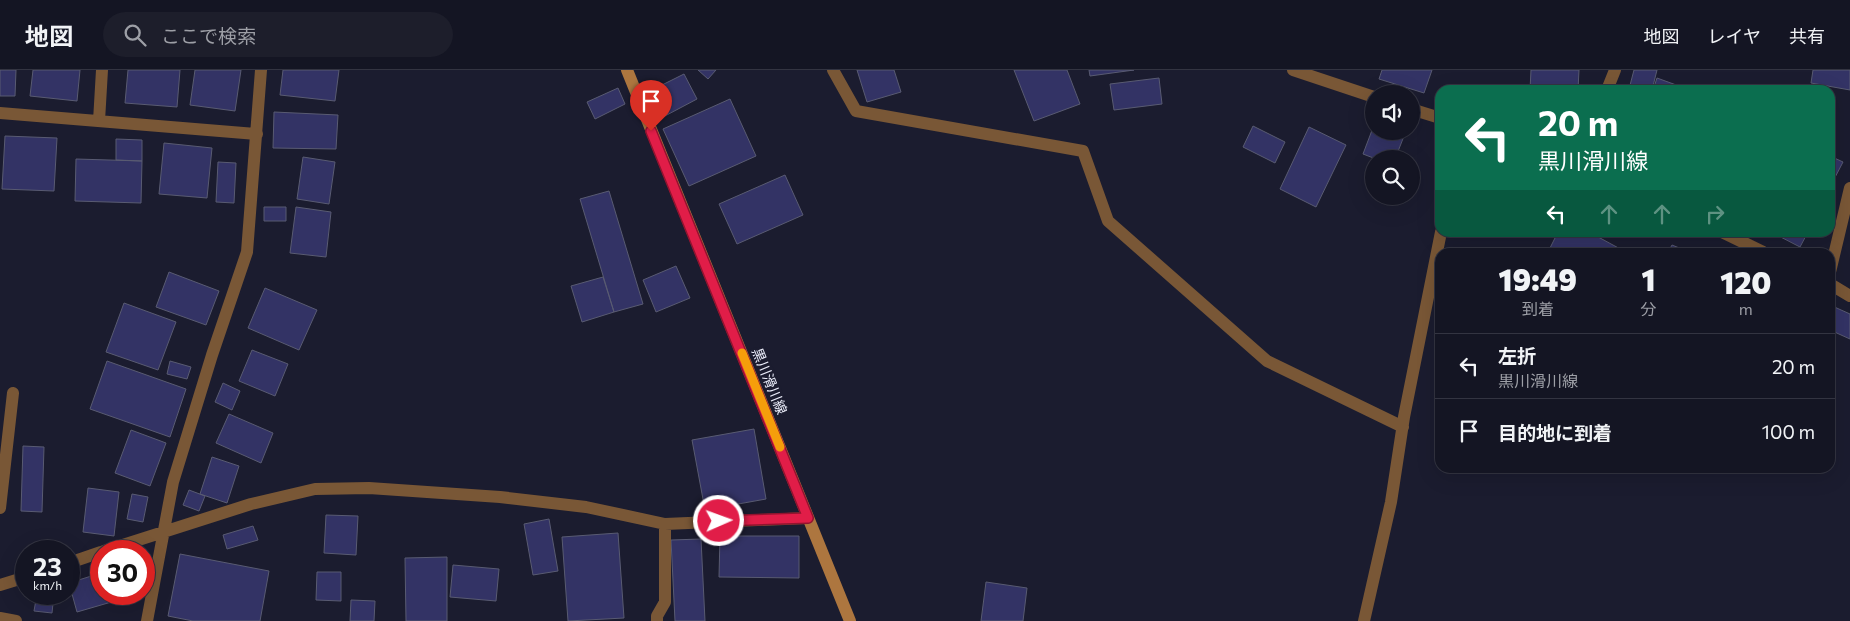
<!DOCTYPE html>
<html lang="ja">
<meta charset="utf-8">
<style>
:root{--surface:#141523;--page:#1d1e2b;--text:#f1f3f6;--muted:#9d9fa6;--line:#333441}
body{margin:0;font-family:Commissioner,"Noto Sans JP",sans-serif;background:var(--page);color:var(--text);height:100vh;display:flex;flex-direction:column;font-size:19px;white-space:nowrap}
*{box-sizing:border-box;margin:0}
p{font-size:16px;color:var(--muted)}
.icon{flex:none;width:28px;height:28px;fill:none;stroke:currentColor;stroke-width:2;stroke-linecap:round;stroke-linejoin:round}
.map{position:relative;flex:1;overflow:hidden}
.panel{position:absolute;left:1435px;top:178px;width:400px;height:225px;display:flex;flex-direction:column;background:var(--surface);border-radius:15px;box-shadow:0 5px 20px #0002,0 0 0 1px var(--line)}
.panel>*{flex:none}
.hud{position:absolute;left:1435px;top:15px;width:400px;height:152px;border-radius:15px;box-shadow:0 5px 20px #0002,0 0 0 1px var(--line);background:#0b6e4f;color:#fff;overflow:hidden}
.tools{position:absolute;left:1365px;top:15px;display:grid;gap:10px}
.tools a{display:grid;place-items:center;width:55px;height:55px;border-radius:50%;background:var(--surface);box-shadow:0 5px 20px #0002,0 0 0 1px var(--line);font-size:25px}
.speed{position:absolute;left:15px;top:470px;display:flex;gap:10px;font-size:25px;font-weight:700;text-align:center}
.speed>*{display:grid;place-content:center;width:65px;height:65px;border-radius:50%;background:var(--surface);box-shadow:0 5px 20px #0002,0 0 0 1px var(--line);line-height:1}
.speed small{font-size:12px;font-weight:400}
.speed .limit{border:8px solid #d22;background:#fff;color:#111}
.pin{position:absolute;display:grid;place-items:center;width:42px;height:42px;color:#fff;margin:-51px -21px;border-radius:50% 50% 50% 0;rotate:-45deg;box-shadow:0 0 5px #0007}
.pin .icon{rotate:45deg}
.me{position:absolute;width:55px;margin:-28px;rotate:88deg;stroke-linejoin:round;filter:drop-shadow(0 0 4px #0008)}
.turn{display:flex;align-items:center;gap:18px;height:105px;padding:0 20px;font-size:22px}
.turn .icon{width:65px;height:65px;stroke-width:2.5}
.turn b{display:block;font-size:35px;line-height:42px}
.lanes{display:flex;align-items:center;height:48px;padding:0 20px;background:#0003;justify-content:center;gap:25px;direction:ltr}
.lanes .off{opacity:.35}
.eta{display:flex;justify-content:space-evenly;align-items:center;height:85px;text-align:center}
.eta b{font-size:30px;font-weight:800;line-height:35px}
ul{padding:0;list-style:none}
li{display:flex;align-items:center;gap:15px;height:65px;padding:0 20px;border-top:1px solid var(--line)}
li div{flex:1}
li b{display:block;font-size:19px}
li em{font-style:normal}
header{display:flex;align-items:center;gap:30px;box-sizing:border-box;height:70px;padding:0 25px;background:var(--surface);border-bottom:1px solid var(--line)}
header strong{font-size:24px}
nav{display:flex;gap:28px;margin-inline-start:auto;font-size:18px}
.search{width:350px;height:45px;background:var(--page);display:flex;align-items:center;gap:12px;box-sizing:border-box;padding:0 18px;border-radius:28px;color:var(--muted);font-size:19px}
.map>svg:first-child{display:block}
</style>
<header>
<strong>地図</strong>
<div class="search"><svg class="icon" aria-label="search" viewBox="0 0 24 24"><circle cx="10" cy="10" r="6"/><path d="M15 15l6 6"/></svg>ここで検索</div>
<nav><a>地図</a><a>レイヤ</a><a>共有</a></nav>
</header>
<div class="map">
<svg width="1850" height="551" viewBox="0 0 1850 551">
<rect width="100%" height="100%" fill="#1b1c2f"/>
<!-- building -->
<path fill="#333365" stroke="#595b72" d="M 0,0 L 16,0 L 15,26 L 0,26 Z
M 33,0 L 80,0 L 77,31 L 30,26 Z
M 128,0 L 180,0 L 177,37 L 125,33 Z
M 195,0 L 241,0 L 235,41 L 190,35 Z
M 283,0 L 339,0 L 335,31 L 280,25 Z
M 698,0 L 716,0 L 708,9 Z
M 857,0 L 894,0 L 901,22 L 867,32 Z
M 1014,0 L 1067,0 L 1080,34 L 1034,51 Z
M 1089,0 L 1134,0 L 1090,6 Z
M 1382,0 L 1432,0 L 1424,23 L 1379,9 Z
M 1531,0 L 1579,0 L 1578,20 L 1530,20 Z
M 1634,0 L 1657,0 L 1652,20 L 1629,19 Z
M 1813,0 L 1850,0 L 1850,20 L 1811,13 Z
M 684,4 L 697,29 L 663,47 L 650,21 Z
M 1159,8 L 1162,34 L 1114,40 L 1110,14 Z
M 1657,8 L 1690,20 L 1653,20 Z
M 1487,15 L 1510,20 L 1485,20 Z
M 618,18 L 625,34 L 595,49 L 587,32 Z
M 730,29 L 756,86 L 689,116 L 663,59 Z
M 274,42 L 338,45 L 336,79 L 273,78 Z
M 1374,55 L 1374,61 L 1406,61 L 1395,89 L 1376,89 L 1363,84 Z
M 1253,56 L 1285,72 L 1275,93 L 1243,77 Z
M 1309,57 L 1346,75 L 1316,137 L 1280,119 Z
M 5,66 L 57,68 L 54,121 L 2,119 Z
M 116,69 L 142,70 L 142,91 L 116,90 Z
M 164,73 L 212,78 L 207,128 L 159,124 Z
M 1830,86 L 1843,92 L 1830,117 Z
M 303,87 L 335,92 L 329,134 L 297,129 Z
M 76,89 L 142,91 L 141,133 L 75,131 Z
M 218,92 L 236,93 L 234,133 L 216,132 Z
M 785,105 L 803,145 L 737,174 L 719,134 Z
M 609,121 L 643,234 L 614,242 L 580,129 Z
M 264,137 L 286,137 L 286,151 L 264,151 Z
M 296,137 L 331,142 L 326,187 L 290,183 Z
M 1558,162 L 1589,162 L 1624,181 L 1624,182 L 1548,182 Z
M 1771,162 L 1808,162 L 1800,177 Z
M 1672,175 L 1689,182 L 1668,182 Z
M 676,196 L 690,228 L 656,242 L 643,210 Z
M 169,202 L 219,221 L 206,255 L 156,237 Z
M 603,207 L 614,242 L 582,252 L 571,216 Z
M 265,218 L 317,240 L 299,280 L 248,258 Z
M 124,233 L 176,252 L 158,300 L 106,282 Z
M 1830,235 L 1850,244 L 1850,269 L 1830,260 Z
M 252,280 L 288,294 L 275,326 L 239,311 Z
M 107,291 L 186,319 L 170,367 L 90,339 Z
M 170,291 L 191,297 L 187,309 L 167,304 Z
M 223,313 L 240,321 L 232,340 L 215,332 Z
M 229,344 L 273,363 L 261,393 L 216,373 Z
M 754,359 L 766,429 L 705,440 L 692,370 Z
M 131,360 L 166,373 L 150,416 L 115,403 Z
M 23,376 L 44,377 L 42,442 L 21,441 Z
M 212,387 L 239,396 L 227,433 L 200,424 Z
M 88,418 L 119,422 L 114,466 L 83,462 Z
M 189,420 L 205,426 L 199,441 L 183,435 Z
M 132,424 L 148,427 L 143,452 L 127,449 Z
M 326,445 L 358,446 L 356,485 L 324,483 Z
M 549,449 L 558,501 L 533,505 L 524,454 Z
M 253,456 L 258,470 L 227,479 L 223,465 Z
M 618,463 L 624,548 L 568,551 L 562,467 Z
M 720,466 L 799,466 L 799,508 L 719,507 Z
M 701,469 L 705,551 L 675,551 L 671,470 Z
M 180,484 L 269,501 L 260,551 L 193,551 L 168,546 Z
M 447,487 L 447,551 L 406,551 L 405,488 Z
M 453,495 L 499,499 L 496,531 L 450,527 Z
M 317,502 L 341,502 L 341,531 L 316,530 Z
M 101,503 L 101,524 L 131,524 L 132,526 L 77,542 L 69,513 Z
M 986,512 L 1027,518 L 1023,551 L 981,551 Z
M 37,524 L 54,524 L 52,543 L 34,541 Z
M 351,530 L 375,531 L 374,551 L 350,551 Z"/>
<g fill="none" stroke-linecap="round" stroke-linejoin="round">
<!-- minor -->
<path stroke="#795736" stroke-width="12" d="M 833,0 L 856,41 L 1083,81 L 1108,151 L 1267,291 L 1403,357
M 1293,0 L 1374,27
M 1607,20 L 1615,0
M 1411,39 L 1440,48
M 0,43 L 257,64
M 99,51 L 102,0
M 1722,162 L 1763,182
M 1830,202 L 1850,118
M 1830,214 L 1850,226
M 0,438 L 13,323
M 665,454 L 808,448
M 104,481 L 251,434 L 315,419 L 369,418 L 500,427 L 586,437 L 665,454 L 665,532 L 657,546 L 657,551
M 69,493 L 101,482
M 0,515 L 26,507
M 0,548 L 16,551
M 147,551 L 173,412 L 212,285 L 247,182 L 261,0
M 1364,551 L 1391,432 L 1404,347 L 1441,162"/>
<!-- secondary -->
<path stroke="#ad763f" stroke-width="12" d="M 627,0 L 850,551"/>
</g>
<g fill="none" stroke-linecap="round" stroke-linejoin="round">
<defs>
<path id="route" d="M 651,61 L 808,448 L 719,451"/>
</defs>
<!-- route casing -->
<use href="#route" stroke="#92132f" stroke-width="12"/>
<!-- route -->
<use href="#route" stroke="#e11d48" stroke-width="9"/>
<!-- slow -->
<path stroke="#f59e0b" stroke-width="9" d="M 742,283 L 780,377"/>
</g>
<g text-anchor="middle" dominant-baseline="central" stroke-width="5" stroke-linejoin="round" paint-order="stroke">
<!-- street labels -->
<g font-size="14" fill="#eceefb" stroke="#1b1c2f">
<text transform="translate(770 311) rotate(68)">黒川滑川線</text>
</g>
</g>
</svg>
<div class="tools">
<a><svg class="icon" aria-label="sound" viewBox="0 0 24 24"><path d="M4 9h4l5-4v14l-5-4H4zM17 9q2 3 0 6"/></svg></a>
<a><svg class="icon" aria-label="search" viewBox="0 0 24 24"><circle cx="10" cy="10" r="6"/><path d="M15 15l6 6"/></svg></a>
</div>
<div class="speed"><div>23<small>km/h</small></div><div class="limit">30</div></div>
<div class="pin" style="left:651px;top:61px;background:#d93025"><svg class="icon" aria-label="arrive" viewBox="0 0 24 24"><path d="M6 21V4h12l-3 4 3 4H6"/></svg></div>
<svg class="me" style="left:719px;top:451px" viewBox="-20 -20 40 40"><circle r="17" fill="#e11d48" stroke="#fff" stroke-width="3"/><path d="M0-11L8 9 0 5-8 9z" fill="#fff"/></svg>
<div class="hud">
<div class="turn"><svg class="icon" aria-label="left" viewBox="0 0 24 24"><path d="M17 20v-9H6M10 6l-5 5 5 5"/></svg><div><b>20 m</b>黒川滑川線</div></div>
<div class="lanes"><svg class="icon" aria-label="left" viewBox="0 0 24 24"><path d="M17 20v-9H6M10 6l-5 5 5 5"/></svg><svg class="icon off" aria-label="ahead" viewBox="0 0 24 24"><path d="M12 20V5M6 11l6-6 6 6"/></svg><svg class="icon off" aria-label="ahead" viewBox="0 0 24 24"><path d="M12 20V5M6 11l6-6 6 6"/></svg><svg class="icon off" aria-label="right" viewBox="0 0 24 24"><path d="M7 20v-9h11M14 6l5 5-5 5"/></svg></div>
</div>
<section class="panel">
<div class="eta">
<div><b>19:49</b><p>到着</p></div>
<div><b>1</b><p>分</p></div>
<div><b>120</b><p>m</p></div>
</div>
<ul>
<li><svg class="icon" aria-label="left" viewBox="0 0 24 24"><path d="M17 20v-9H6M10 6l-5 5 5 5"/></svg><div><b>左折</b><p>黒川滑川線</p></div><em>20 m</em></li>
<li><svg class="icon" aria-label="arrive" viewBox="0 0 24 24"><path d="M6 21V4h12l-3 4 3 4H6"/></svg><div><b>目的地に到着</b></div><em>100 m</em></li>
</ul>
</section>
</div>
